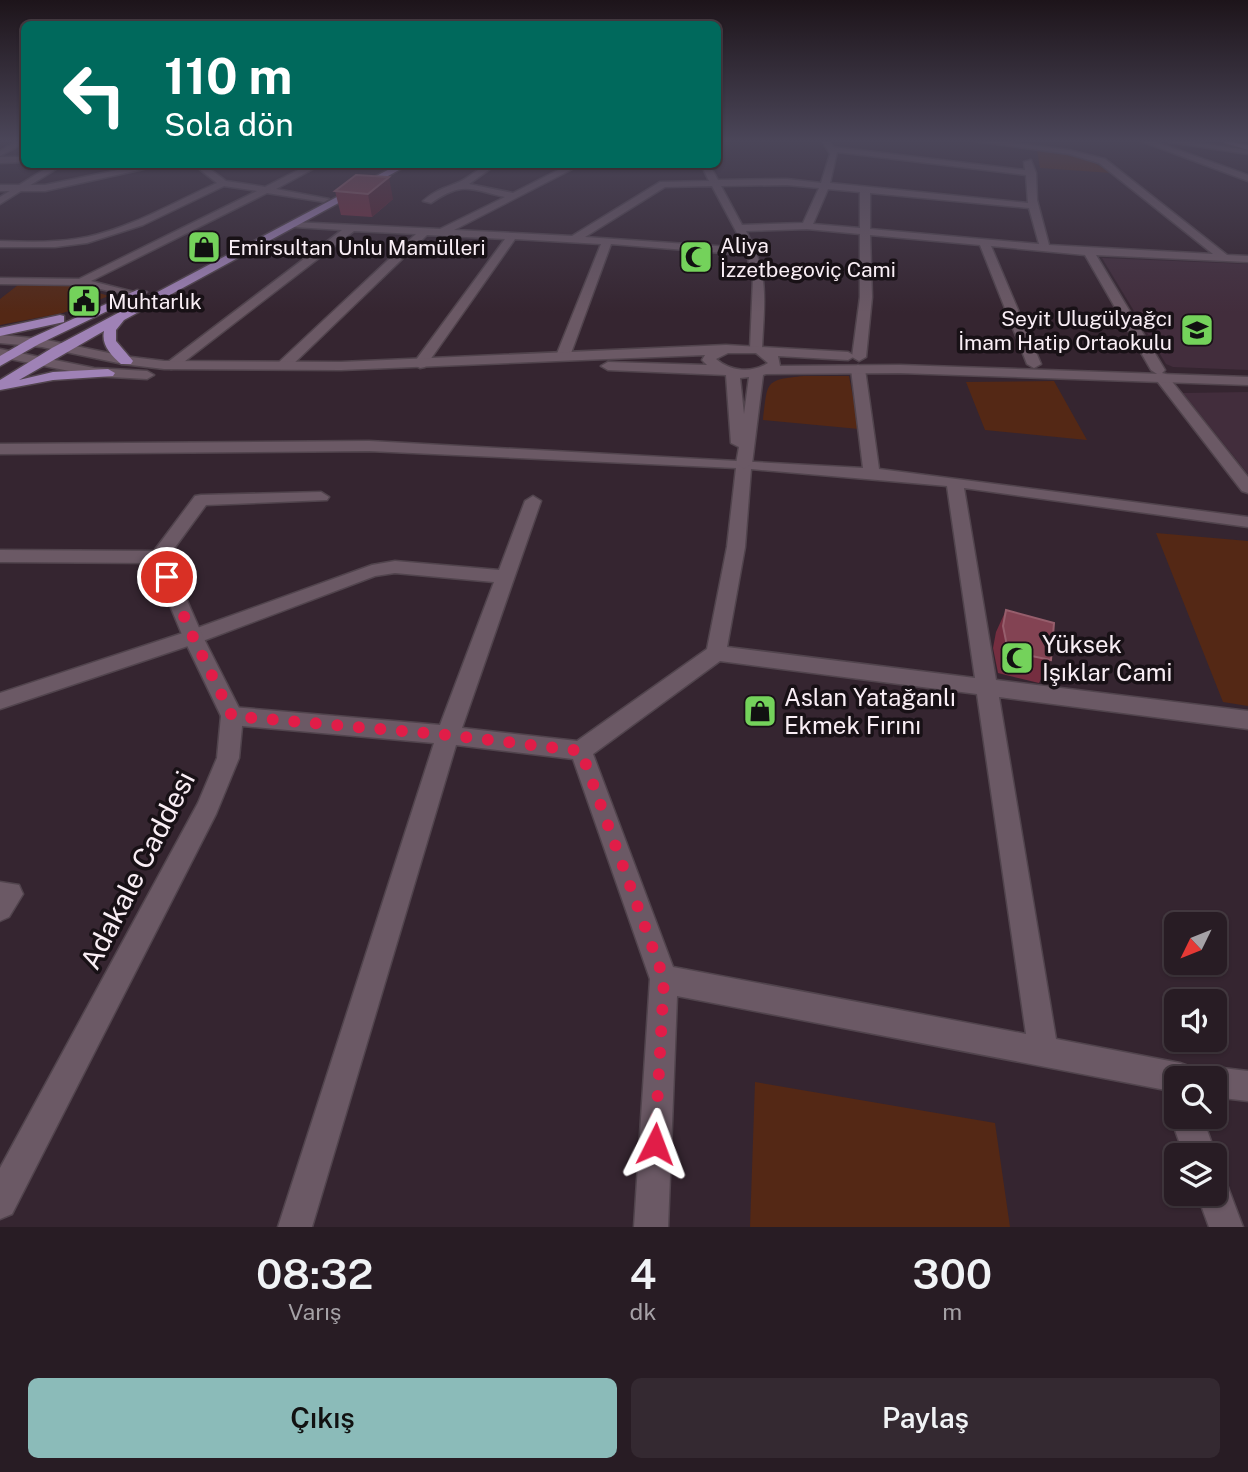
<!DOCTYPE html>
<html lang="tr">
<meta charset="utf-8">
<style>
:root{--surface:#281c24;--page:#342931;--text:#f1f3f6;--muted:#a5a1a6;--line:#443a41;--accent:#8bbbb9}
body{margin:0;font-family:"Public Sans",sans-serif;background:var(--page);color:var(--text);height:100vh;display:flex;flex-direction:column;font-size:26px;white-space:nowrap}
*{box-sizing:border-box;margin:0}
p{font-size:23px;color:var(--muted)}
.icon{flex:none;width:38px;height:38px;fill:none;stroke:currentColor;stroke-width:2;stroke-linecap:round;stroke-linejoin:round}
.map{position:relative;height:1227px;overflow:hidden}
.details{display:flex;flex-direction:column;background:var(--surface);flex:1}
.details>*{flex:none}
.top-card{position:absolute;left:21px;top:21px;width:700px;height:147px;border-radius:10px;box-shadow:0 2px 5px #0004,0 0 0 2px var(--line);background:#00695c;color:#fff;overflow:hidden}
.needle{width:46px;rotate:227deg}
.controls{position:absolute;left:1164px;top:912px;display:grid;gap:14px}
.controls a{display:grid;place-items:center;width:63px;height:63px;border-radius:10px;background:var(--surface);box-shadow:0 2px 5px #0004,0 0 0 2px var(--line);font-size:35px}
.pin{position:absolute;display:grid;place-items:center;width:60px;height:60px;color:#fff;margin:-30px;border:4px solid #fff;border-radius:50%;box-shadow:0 2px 7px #0007}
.me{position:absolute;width:77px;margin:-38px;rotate:3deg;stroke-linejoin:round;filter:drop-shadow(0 0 5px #0008)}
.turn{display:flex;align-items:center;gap:24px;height:147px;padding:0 28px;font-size:32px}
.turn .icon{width:91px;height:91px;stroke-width:2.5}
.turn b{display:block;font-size:49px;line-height:60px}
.eta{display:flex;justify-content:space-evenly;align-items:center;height:119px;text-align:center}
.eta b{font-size:42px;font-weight:600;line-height:49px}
.button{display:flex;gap:14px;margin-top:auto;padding:14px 28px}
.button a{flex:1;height:80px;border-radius:10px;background:var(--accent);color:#111;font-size:28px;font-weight:600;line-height:80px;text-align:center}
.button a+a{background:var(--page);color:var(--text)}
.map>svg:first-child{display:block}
</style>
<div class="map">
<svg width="1248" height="1227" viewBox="0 0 1248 1227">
<rect width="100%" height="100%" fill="#352530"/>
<!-- built -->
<path fill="#422d3c" d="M 1102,258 L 1248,264 L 1248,370 L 1173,367 L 1166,364 Z
M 1248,392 L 1248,474 L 1183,393 Z"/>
<!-- green -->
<path fill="#542815" d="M 1037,150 L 1086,158 L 1112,173 L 1040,168 Z
M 18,285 L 76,286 L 109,296 L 63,313 L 0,325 L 0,299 Z
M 804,376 L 849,376 L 859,429 L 763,420 C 768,381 764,380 804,376 Z
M 1054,381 L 1087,440 L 985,430 L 966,382 Z
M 1156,533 L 1248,541 L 1248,706 L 1223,702 Z
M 755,1082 L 995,1123 L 1010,1227 L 750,1227 Z"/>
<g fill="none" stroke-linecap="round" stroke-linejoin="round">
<defs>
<path id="minor" d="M 17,141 L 24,141 L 24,143 L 0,156 L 0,151 Z
M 822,141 L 830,141 L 833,147 L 1025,170 L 1024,162 L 1031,160 L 1036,173 L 1037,200 L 1049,245 L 1213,254 L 1099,163 L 1069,154 L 974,141 L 999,141 L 1069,150 L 1105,159 L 1227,255 L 1248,256 L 1248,262 L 1096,255 L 1165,370 L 1162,373 L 1166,374 L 1248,477 L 1248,493 L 1242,491 L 1154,377 L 1157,374 L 1151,370 L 1085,255 L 991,246 L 1041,364 L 1034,368 L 1027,364 L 980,245 L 870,235 L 872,297 L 866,357 L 859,361 L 852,357 L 860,297 L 860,234 L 807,229 L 746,231 C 770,276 764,300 762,349 L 756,353 L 750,349 L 753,278 L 747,255 L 611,244 L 570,356 L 563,360 L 556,356 L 601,244 L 515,239 L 425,367 L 420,368 L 413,364 L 505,239 L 427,235 L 288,369 L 278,369 L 278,363 L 416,234 L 354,231 L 176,368 L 171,369 L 164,365 L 342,230 L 295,227 L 290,224 L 292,222 L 440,229 L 505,197 C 469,189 463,181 431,203 L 423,201 C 434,191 444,188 457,183 C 472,177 480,164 497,164 L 469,184 L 513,193 L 570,164 L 582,164 L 454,230 L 572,236 L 660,182 L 709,181 L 701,164 L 709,164 L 718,180 L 787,179 L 821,183 L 830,154 ZM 837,152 L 1026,175 L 1028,203 L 830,183 ZM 787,185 L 819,188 L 803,223 L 742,225 L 721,186 ZM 712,186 L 745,248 L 585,237 L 665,187 ZM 828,189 L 860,192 L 860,228 L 813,224 ZM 870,193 L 1029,208 L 1039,244 L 870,229 Z
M 1141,141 L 1153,141 L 1248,175 L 1248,181 Z
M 1184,141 L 1248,150 L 1248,154 L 1169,142 Z
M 0,157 L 24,157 L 24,162 L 0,163 Z
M 147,164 L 166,164 L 45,191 L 0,191 L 0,185 L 45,185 Z
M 193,164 L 203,164 L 226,181 L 265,187 L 310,164 L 322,164 L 276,189 L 329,199 L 324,202 L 267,193 L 91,281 L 138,293 L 138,297 L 81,285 L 0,284 L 0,278 L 79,279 L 257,191 L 224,186 L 143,225 L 87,243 L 55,247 L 0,247 L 0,241 C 29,242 58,243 87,237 C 133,227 174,202 217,183 Z
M 858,365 L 865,369 L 879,469 L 1248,517 L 1248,527 L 964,488 L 996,680 L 1248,711 L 1248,729 L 999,697 L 1056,1039 L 1180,1063 L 1191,1067 L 1195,1078 L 1176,1078 L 1176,1092 L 677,996 L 668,1227 L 634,1227 L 650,979 L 573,759 L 456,745 L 312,1227 L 278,1227 L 434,743 L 232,725 L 224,722 L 221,716 L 224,710 L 232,707 L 440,725 L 494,582 L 395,573 L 375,576 L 200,642 L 0,709 L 0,693 L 186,632 L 372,565 L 395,561 L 499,570 L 525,501 L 533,496 L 541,501 L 462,728 L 577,741 L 707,649 L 727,547 L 736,468 L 369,451 L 0,454 L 0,444 L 369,441 L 863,468 L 851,369 ZM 751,469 L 947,486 L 975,678 L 727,647 L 745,547 ZM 720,661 L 977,694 L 1026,1034 L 673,967 L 593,754 Z
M 321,492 L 329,497 L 327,500 L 206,505 L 165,561 L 159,563 L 0,562 L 0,550 L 154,551 L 195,496 L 201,495 Z
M 0,882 L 19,885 L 23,894 L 9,917 L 0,921 Z
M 1214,1067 L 1248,1071 L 1248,1101 L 1214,1097 L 1214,1078 L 1200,1078 L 1203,1071 Z
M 1176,1104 L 1176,1116 L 1202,1116 L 1216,1155 L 1214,1159 L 1214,1155 L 1184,1155 L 1170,1116 Z
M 1214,1178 L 1226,1182 L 1243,1227 L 1209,1227 L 1197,1194 L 1214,1194 Z"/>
<path id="tertiary" d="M 53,164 L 64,164 L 0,204 L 0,197 Z
M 0,335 L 42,339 L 123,356 L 164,361 L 341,362 L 726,345 L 848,352 L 855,356 L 848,360 L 778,356 L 780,366 L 900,365 L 1248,377 L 1248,385 L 900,373 L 766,374 L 763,375 L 752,464 L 744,469 L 736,464 L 739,447 L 731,443 L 726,375 L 608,370 L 601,366 L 608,362 L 707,365 L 702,360 L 705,355 L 341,370 L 164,369 L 123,364 L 42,347 L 0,343 ZM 728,353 L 756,353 L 768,363 C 752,373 731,372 716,359 ZM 749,377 L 744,414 L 740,378 Z
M 0,349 L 94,368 L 147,371 L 154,375 L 147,379 L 94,376 L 0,357 Z
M 159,551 L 168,557 L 203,637 L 243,716 L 239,758 L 216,814 L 12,1214 L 0,1219 L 0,1168 L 198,803 L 217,758 L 221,716 L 183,637 L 150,557 Z"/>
<path id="secondary" d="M 1224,141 L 1248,145 L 1248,150 L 1225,143 Z"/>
<path id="primary" d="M 399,164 L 410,164 L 124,320 L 116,330 L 116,341 L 133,361 L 131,364 L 121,364 C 111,355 101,345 104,331 L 19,380 L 53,372 L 108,369 L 115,373 L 113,376 L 53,380 L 0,390 L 0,380 L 52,348 Z
M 137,290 L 147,292 L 39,344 L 0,366 L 0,356 L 31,338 Z
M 60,315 L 64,316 L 64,322 L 0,336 L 0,328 Z"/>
</defs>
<!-- minor casing -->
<use href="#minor" stroke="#51444d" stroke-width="3"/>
<!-- tertiary casing -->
<use href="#tertiary" stroke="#51444d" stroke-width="3"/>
<!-- secondary casing -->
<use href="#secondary" stroke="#51444d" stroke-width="3"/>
<!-- primary casing -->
<use href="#primary" stroke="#51444d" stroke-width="3"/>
<!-- minor -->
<use href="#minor" fill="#6b5965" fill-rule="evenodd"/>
<!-- tertiary -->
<use href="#tertiary" fill="#6b5965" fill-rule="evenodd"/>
<!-- secondary -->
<use href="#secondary" fill="#856d8e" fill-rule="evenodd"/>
<!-- primary -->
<use href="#primary" fill="#9f82b6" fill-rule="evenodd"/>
</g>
<!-- wall -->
<path fill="#752e40" d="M 356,175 L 393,199 L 372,217 L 341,215 L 335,191 Z
M 1006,610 L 1051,660 L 1039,683 L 998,673 L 993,648 L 996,632 Z"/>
<!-- shaded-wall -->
<path fill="#552231" d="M 389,177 L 393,199 L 372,217 L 368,194 Z"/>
<!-- building -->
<path fill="#834353" stroke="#965e6c" stroke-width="2" d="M 356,175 L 389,177 L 368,194 L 335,191 Z
M 1006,610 L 1054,623 L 1051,660 L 1008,651 L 1003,626 Z"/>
<!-- sky -->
<linearGradient id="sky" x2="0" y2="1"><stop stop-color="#1d141a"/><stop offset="0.45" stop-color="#4b4659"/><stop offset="1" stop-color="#4b4659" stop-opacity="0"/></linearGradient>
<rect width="1248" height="313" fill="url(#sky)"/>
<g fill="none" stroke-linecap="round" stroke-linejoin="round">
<!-- route -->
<path stroke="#e11d48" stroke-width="12" stroke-dasharray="0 21.6" d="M 167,577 L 193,637 L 232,716 L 448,735 L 581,751 L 664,979 L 655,1144"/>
</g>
<!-- icons -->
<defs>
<symbol id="shop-square" viewBox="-11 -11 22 22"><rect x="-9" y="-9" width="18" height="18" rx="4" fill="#74d25b" stroke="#181116"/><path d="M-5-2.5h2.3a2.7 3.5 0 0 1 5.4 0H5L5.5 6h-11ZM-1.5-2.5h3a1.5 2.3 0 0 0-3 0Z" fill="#111"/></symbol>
<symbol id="mosque-square" viewBox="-11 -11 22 22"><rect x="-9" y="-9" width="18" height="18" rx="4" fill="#74d25b" stroke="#181116"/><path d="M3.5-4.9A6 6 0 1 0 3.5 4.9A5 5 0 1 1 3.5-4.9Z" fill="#111"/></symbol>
<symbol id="civic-square" viewBox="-11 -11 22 22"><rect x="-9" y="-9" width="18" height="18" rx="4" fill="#74d25b" stroke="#181116"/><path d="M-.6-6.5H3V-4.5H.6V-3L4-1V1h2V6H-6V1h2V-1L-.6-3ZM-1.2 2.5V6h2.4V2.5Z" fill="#111"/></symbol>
<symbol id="school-square" viewBox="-11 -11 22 22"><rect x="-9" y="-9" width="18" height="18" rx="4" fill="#74d25b" stroke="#181116"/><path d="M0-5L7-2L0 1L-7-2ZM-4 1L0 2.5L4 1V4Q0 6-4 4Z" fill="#111"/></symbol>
</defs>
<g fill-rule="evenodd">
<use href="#shop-square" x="185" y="228" width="38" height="38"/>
<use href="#mosque-square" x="677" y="238" width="38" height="38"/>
<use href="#civic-square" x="65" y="282" width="38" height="38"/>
<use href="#school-square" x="1178" y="311" width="38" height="38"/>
<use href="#mosque-square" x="998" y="639" width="38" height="38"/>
<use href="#shop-square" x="741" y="692" width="38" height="38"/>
</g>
<g text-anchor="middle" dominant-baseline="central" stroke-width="7" stroke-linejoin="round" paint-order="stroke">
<!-- far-poi labels -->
<g font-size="21" fill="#f9eef5" stroke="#181116" text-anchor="start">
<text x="720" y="245">Aliya<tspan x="720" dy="24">İzzetbegoviç Cami</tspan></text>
<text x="228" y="247">Emirsultan Unlu Mamülleri</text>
<text x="108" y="301">Muhtarlık</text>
<text x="1172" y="318" text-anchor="end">Seyit Ulugülyağcı<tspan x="1172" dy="24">İmam Hatip Ortaokulu</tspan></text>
</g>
<!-- poi labels -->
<g font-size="24" fill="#f9eef5" stroke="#181116" text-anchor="start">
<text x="1042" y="644">Yüksek<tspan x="1042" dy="28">Işıklar Cami</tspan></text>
<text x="784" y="697">Aslan Yatağanlı<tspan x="784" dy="28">Ekmek Fırını</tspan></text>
</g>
<!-- near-street labels -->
<g font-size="28" fill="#f9eef5" stroke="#181116">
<text transform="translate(137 870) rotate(-63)">Adakale Caddesi</text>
</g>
</g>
</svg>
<div class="controls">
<a><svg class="needle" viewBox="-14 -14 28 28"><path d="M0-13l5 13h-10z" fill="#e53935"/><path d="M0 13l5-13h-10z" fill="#a5a1a6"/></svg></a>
<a><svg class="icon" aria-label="sound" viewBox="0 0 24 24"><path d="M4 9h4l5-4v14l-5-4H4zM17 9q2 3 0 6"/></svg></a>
<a><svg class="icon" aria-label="search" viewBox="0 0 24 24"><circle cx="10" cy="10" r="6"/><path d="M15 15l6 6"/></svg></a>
<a><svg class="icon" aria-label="layers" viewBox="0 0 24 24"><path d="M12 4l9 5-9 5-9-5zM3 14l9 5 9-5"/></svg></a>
</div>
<div class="pin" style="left:167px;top:577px;background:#d93025"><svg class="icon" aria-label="arrive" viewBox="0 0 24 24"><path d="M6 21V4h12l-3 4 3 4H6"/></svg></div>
<svg class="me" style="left:655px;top:1144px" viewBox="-20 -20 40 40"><path d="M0-17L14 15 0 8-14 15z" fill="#e11d48" stroke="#fff" stroke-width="4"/></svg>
<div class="top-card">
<div class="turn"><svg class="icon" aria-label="left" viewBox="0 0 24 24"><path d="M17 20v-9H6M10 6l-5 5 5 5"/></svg><div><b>110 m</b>Sola dön</div></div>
</div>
</div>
<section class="details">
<div class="eta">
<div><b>08:32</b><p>Varış</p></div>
<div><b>4</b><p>dk</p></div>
<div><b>300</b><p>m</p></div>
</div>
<div class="button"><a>Çıkış</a><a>Paylaş</a></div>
</section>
